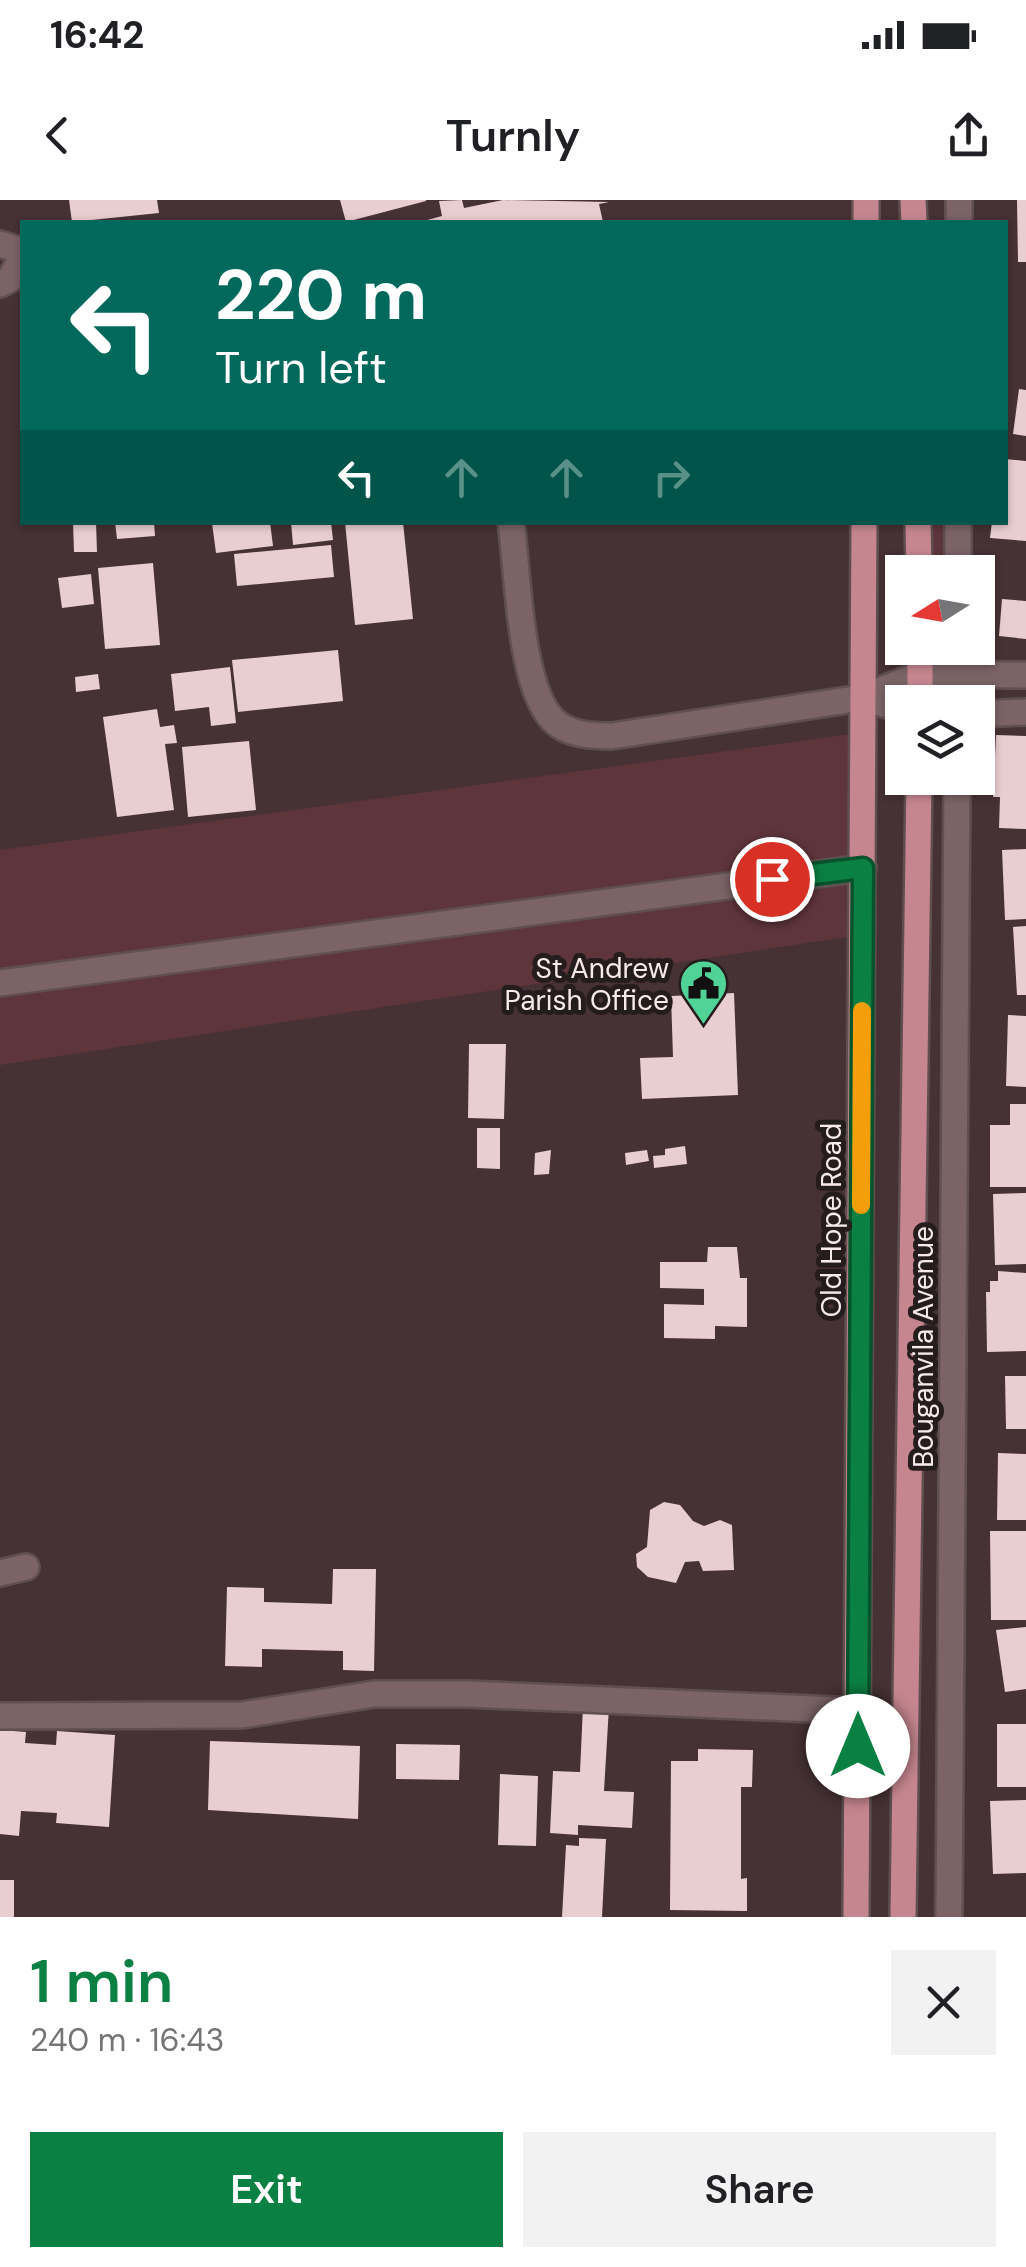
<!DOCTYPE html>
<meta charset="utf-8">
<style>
:root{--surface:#fff;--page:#f2f2f2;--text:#202124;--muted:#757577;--accent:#0b8043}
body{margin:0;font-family:"DM Sans",sans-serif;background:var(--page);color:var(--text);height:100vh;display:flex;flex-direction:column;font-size:38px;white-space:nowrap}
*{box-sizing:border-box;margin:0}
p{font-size:32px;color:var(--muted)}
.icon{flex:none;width:55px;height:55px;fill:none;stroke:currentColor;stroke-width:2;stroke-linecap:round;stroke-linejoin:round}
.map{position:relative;height:1717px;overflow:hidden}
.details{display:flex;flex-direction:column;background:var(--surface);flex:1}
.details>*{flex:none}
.guide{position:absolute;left:20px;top:20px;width:988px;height:305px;border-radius:0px;box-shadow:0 2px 8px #0004;background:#00695c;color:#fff;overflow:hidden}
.needle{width:65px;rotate:259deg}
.fabs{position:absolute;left:885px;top:355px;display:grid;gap:20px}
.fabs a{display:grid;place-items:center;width:110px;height:110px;border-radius:0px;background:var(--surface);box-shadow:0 2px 8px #0004;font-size:50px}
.pin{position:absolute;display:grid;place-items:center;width:85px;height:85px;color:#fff;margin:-42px;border:5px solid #fff;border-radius:50%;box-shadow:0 2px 10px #0007}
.me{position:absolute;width:110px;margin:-55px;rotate:0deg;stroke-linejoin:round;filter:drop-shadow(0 0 8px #0008)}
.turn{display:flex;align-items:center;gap:35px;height:210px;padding:0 30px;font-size:45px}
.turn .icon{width:130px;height:130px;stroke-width:2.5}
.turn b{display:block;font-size:70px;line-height:85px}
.lanes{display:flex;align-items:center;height:95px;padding:0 30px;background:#0003;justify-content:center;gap:50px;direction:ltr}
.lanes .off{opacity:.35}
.round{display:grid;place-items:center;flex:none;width:105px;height:105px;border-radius:0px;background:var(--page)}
.headline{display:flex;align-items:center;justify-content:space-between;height:170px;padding:0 30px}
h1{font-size:60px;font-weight:600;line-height:75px;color:var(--accent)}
.button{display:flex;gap:20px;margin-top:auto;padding:20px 30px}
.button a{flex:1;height:115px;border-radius:0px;background:var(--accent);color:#fff;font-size:40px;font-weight:600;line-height:115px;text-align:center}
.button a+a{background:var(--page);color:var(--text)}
.status{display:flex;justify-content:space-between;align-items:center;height:70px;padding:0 50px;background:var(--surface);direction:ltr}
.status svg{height:28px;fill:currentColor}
header{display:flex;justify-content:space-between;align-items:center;height:130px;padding:0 30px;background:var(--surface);font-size:45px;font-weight:600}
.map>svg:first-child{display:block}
</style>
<div class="status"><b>16:42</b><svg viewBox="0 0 49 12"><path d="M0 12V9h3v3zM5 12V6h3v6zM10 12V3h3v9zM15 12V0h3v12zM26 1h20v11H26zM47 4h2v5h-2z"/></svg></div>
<header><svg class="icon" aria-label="back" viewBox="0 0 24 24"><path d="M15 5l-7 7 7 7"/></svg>Turnly<svg class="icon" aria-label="share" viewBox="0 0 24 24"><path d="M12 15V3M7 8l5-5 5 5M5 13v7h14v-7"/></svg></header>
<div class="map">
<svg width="1026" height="1717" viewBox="0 0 1026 1717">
<rect width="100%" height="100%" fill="#463134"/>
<!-- green -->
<path fill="#5f353c" d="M 927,323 L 945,323 L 945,372 L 927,372 Z
M 852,534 L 853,736 L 0,865 L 0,650 Z"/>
<!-- building -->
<path fill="#e9ced1" d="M 69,0 L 157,0 L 159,13 L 72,22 Z
M 340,0 L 426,0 L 426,1 L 346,22 Z
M 462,0 L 464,8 L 503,0 L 609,2 L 599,4 L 603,22 L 420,22 L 442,16 L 439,1 Z
M 1017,0 L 1026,0 L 1026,62 L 1018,62 Z
M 1019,189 L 1026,190 L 1026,236 L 1013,234 Z
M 1005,259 L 1026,261 L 1026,341 L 990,338 L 992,322 L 1005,322 Z
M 73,322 L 96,322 L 97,352 L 74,352 Z
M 115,322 L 154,322 L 155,336 L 117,339 Z
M 270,322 L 273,346 L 216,353 L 212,323 Z
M 291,322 L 331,322 L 333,340 L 293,345 Z
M 345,322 L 403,322 L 413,419 L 355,425 Z
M 331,345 L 334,377 L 237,386 L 234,354 Z
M 153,363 L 160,445 L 105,449 L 98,368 Z
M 91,374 L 94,404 L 62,408 L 58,378 Z
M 1002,399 L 1026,401 L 1026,439 L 999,436 Z
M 338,450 L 343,501 L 238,512 L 232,460 Z
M 230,467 L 236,523 L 211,526 L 209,507 L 175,511 L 171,474 Z
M 98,474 L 100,489 L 76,492 L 75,477 Z
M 157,509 L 160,527 L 174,525 L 177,543 L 165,544 L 174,610 L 117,617 L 103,517 Z
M 996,535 L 1026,536 L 1026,629 L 999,628 L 1000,597 L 993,597 Z
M 249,541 L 256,610 L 188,617 L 182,547 Z
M 1026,649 L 1026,719 L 1005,720 L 1002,650 Z
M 1026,726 L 1026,795 L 1017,795 L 1013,727 Z
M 734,793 L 738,895 L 642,899 L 640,858 L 673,857 L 671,796 Z
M 1008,815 L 1026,816 L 1026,887 L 1006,886 Z
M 469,844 L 506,844 L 504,919 L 468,918 Z
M 1010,904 L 1026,904 L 1026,987 L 990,987 L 990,925 L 1010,925 Z
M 477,928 L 500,928 L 500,969 L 477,968 Z
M 685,946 L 687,964 L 654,968 L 653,956 L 665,955 L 665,949 Z
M 551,950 L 549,974 L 534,975 L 535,953 Z
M 647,950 L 649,961 L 626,965 L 625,953 Z
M 1026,993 L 1026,1064 L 995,1065 L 993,994 Z
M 708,1047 L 737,1047 L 740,1078 L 747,1078 L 747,1127 L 715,1126 L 715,1139 L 664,1138 L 664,1104 L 704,1105 L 704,1089 L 660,1088 L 660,1062 L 707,1062 Z
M 998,1071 L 1026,1073 L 1026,1151 L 987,1152 L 986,1092 L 990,1092 L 990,1081 L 998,1081 Z
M 1005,1176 L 1026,1176 L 1026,1229 L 1006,1229 Z
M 998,1253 L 1026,1254 L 1026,1320 L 997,1320 Z
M 664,1302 L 680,1305 L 693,1321 L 704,1326 L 720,1320 L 732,1325 L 734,1370 L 703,1371 L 699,1361 L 685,1362 L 676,1383 L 648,1377 L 637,1367 L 636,1354 L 647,1347 L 650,1310 Z
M 990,1331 L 1026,1331 L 1026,1420 L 991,1420 Z
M 333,1369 L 376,1369 L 374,1471 L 343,1470 L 343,1451 L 262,1449 L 262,1467 L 225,1466 L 227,1387 L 264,1388 L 264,1402 L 332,1404 Z
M 1026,1427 L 1026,1489 L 1005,1492 L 996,1430 Z
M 583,1506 L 609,1507 L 604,1591 L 634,1592 L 632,1628 L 578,1625 L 578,1635 L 550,1633 L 553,1571 L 580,1572 Z
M 997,1524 L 1026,1524 L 1026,1587 L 997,1587 Z
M 0,1530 L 26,1532 L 25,1543 L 56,1545 L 57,1531 L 115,1535 L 109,1627 L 56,1623 L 57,1613 L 21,1611 L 19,1636 L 0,1634 Z
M 210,1541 L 360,1546 L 358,1619 L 208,1610 Z
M 396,1544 L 460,1545 L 459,1580 L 396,1579 Z
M 698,1549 L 753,1550 L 752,1587 L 741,1587 L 741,1679 L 747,1678 L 747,1711 L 670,1710 L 671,1561 L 698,1561 Z
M 500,1574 L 538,1576 L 536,1646 L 498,1645 Z
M 1026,1600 L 1026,1673 L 993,1674 L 990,1601 Z
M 579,1638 L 606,1639 L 602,1717 L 562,1717 L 566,1645 L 579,1646 Z
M 0,1680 L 14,1680 L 14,1717 L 0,1717 Z"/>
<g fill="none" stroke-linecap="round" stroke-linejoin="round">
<defs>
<path id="minor" d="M 959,22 L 959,0
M 0,44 L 22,51
M 0,84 L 10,79 L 22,58
M 511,322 C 518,372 519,485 553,520 C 568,535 592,536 612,536 L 861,498 L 921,474 L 1026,475
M 958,372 L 958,322
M 861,498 L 902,509
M 958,502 L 958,448
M 978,514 L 1026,512
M 0,783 L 863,668
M 0,1373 L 26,1367
M 0,1516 L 242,1515 L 374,1494 L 467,1494 L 858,1511
M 949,1717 L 957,578"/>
<path id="major" d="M 866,0 L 866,22
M 913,0 L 914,22
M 918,322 L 919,372
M 920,502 L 920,448
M 856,1717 L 864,322
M 903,1717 L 919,578"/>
</defs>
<!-- minor casing -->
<use href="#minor" stroke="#604f51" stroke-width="30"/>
<!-- major casing -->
<use href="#major" stroke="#604f51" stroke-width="30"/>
<!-- minor -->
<use href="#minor" stroke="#7b6366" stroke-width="25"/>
<!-- major -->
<use href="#major" stroke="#c6868f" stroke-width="25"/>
</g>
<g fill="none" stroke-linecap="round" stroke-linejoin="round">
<defs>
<path id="route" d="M 772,679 L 863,668 L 858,1546"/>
</defs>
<!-- route casing -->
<use href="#route" stroke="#07532c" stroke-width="25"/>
<!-- route -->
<use href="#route" stroke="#0b8043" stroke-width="18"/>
<!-- slow -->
<path stroke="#f59e0b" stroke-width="18" d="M 861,1005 L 862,811"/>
</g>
<!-- icons -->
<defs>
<symbol id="civic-pin" viewBox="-11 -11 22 30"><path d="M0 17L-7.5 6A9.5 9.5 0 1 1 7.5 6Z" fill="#51d397" stroke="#251c1d"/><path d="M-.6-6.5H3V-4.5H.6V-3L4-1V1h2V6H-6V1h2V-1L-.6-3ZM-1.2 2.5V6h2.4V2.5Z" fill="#111"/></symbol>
</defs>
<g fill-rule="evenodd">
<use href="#civic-pin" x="676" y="756" width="55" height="75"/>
</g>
<g text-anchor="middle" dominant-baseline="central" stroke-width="10" stroke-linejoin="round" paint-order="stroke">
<!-- poi labels -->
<g font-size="28" fill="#f8eaeb" stroke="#251c1d" text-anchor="end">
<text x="669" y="768">St Andrew<tspan x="669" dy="32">Parish Office</tspan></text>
</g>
<!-- street labels -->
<g font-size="28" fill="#f8eaeb" stroke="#251c1d">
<text transform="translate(831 1020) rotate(-90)">Old Hope Road</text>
<text transform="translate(923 1147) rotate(-90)">Bouganvila Avenue</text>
</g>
</g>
</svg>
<div class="fabs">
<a><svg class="needle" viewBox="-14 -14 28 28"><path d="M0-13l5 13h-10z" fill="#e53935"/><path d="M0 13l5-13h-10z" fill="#757577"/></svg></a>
<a><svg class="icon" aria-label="layers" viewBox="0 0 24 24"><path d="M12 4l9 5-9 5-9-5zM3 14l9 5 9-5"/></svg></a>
</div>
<div class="pin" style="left:772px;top:679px;background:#d93025"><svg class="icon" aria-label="arrive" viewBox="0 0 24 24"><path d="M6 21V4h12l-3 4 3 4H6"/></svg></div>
<svg class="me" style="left:858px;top:1546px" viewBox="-20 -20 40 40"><circle r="19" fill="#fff"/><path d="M0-13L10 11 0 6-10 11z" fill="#0b8043"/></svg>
<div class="guide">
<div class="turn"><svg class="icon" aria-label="left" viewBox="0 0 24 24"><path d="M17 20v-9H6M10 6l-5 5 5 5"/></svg><div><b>220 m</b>Turn left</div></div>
<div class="lanes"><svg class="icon" aria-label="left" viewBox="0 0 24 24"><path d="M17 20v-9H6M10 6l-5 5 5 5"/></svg><svg class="icon off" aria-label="ahead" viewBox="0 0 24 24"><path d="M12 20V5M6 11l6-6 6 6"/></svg><svg class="icon off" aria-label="ahead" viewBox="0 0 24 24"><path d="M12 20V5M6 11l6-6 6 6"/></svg><svg class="icon off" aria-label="right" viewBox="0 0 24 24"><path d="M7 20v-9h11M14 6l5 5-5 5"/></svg></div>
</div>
</div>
<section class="details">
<div class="headline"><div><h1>1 min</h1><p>240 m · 16:43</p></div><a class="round"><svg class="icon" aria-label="close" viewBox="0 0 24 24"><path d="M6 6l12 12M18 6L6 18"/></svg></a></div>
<div class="button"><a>Exit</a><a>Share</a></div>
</section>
